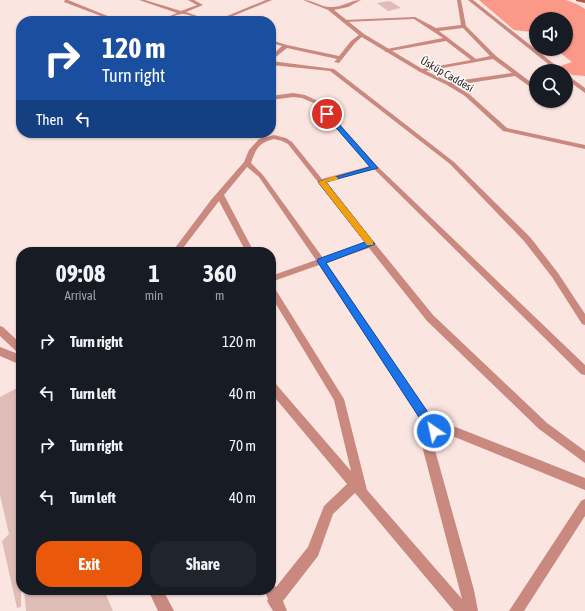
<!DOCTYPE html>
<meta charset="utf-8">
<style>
:root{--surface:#171b24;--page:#20242c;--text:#f1f3f6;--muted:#9ea1a6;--accent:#ea580c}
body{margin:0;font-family:"Asap Condensed",sans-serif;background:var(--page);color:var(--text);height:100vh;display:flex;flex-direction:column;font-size:15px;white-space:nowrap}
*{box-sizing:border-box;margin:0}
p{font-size:13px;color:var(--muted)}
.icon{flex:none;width:22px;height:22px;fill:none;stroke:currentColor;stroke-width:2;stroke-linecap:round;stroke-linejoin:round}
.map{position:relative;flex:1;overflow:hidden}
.sheet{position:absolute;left:16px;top:247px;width:260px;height:348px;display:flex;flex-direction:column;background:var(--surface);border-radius:16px;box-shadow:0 1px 3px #0004}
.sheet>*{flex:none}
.hud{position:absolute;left:16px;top:16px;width:260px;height:122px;border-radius:16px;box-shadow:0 1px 3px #0004;background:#1a4fa0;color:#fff;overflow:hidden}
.tools{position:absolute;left:529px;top:12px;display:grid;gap:8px}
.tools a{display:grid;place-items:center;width:44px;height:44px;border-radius:50%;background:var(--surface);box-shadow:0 1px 3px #0004;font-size:20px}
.pin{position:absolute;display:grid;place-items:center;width:34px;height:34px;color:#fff;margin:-17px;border:2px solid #fff;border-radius:50%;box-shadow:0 1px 4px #0007}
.me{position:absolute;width:44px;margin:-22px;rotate:326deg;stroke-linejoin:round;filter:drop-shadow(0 0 3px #0008)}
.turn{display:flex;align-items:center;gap:14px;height:84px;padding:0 20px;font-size:18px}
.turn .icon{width:52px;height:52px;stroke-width:2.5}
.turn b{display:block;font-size:28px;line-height:34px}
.then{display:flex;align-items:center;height:38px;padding:0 20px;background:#0003;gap:8px;font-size:15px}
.eta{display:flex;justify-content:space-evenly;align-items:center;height:68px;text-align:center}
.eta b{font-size:24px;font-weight:700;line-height:28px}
.button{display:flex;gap:8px;margin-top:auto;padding:8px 20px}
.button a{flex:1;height:46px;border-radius:16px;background:var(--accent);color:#fff;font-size:16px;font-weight:700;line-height:46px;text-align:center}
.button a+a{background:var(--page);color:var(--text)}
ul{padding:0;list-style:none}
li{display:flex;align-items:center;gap:12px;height:52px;padding:0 20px}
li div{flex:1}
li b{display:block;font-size:15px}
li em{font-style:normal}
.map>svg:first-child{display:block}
</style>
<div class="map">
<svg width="585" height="611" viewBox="0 0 585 611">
<rect width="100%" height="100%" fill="#fbe5e1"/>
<!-- forest -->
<path fill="#fb9887" d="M 479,0 L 566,0 L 579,5 L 585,9 L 585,76 L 572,75 L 560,66 L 572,62 L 555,49 L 566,49 L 566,19 L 536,19 L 536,35 L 532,32 L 514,30 Z"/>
<!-- building -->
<path fill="#dfbcb5" d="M 390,1 L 401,8 L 388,11 L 377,3 Z
M 21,386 L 21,607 L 17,608 L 2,541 L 9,534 L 0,495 L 0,397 Z
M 24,590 L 104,590 L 113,611 L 26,611 Z"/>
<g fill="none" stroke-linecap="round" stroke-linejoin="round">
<!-- minor -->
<path fill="#ca897e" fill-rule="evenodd" d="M 65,0 L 68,0 L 120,21 L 114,21 L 64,2 Z
M 139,0 L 145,0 L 181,11 L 197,5 L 188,0 L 194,0 L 203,5 L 186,12 L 211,21 C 201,21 193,15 183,14 C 175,14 166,21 158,21 L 177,13 Z
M 266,0 L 272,0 L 221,21 L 215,21 Z
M 457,0 L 461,0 L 466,26 L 496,56 L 536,86 L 536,91 L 515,76 L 449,86 L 446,84 L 449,82 L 512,73 L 493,59 L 420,72 L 419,71 L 422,69 L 471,60 L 446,41 L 385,52 L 385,50 L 387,49 L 443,38 L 414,19 L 344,22 L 342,21 L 344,20 L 415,17 L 436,28 L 461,25 ZM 463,28 L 490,56 L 476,59 L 439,31 Z
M 468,0 L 473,0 L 563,71 L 557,71 Z
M 45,19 L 50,21 L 43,21 Z
M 360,34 L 364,35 L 355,43 L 339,63 L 334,62 L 337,59 L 287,48 L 271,61 L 271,56 L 282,46 L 271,43 L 271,40 L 287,45 L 339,56 L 351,41 Z
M 271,61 L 334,69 L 454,162 L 530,237 L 558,273 L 585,314 L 585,325 L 582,324 L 552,277 L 524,241 L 450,164 L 330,71 L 271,65 Z
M 566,74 L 585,88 L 585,93 L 566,79 Z
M 293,93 L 305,95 L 320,102 L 377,166 L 585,365 L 585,375 L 581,374 L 374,169 L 325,182 L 433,315 L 547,423 L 585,451 L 585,463 L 539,429 L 427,321 L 369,248 L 326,263 L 434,422 L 438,420 L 585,478 L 585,490 L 440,431 L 433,443 L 474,590 L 478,611 L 454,611 L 355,493 L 333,514 L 318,556 L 283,601 L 287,611 L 273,611 L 267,601 L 268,599 L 264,590 L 271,590 L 271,583 L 276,587 L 308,547 L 324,506 L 347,484 L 271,393 L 271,382 L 275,383 L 351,471 L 334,400 L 271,296 L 271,286 L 274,287 L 344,399 L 367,490 L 462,599 L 421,442 L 428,431 L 319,265 L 271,282 L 271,276 L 316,260 L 259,177 L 247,167 L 224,195 L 254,252 L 246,252 L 219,201 L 180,252 L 172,252 L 211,200 L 244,162 L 249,150 L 259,139 L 274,135 L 286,138 L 292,142 L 322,179 L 370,166 L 316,104 L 302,98 L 293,97 L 271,100 L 271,96 ZM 274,139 L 282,141 L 288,144 L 366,243 L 323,258 L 263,175 L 251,163 C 256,148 259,143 274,139 Z
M 0,326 L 3,327 L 21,344 L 21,354 L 18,353 L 0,336 Z
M 585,499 L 585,516 L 524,611 L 509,611 L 581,501 Z"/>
<!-- tertiary -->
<path fill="#ca897e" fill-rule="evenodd" d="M 303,0 C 313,0 321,7 330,7 C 341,8 351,0 361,0 L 348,7 L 334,10 L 364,34 L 424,70 L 451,83 L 469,94 L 507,128 L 585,145 L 585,149 L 503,131 L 465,96 L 447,85 L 420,72 L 360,36 L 328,10 Z
M 0,347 L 21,355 L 21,365 L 0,356 Z
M 148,590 L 163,590 L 174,611 L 158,611 Z"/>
<!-- secondary -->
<path fill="#b45748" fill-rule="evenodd" d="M 576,0 L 585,0 L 585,3 L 576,1 Z"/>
</g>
<!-- route -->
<path fill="#1a73e8" stroke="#114b97" d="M 325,113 L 329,113 L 378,168 L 326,182 L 375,244 L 373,245 L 326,263 L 438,427 L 440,431 L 438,434 L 434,436 L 430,434 L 317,261 L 318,259 L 365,242 L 318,182 L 370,167 L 325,115 Z"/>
<!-- slow -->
<path fill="#f59e0b" d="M 335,176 L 338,178 L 337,180 L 326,182 L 373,241 L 373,245 L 367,245 L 318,182 Z"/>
<g text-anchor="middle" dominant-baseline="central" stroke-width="3" stroke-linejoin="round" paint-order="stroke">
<!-- far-street labels -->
<g font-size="11" fill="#312321" stroke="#fff">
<text transform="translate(447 74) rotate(30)">Üsküp Caddesi</text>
</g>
</g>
</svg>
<div class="tools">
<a><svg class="icon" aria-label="sound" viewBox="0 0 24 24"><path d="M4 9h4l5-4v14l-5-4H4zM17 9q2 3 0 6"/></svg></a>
<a><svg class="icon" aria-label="search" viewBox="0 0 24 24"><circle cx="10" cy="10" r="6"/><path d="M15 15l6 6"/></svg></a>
</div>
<div class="pin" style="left:327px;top:114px;background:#d93025"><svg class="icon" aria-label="arrive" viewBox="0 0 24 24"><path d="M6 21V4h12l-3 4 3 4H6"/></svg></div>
<svg class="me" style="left:434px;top:431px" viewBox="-20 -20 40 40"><circle r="17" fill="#1a73e8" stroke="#fff" stroke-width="3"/><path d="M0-11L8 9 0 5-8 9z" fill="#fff"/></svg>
<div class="hud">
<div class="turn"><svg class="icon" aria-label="right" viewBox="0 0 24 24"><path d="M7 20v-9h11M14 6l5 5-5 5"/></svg><div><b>120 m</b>Turn right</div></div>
<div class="then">Then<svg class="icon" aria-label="left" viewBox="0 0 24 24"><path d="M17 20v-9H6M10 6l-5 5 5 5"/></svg></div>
</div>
<section class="sheet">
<div class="eta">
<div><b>09:08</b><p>Arrival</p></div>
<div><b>1</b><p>min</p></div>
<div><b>360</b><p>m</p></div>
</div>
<ul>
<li><svg class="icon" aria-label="right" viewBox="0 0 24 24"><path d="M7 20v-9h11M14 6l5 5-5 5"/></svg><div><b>Turn right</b></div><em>120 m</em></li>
<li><svg class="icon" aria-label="left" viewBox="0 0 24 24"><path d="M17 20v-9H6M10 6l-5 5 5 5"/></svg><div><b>Turn left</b></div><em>40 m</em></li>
<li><svg class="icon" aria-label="right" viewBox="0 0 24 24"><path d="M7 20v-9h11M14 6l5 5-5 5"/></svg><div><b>Turn right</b></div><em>70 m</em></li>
<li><svg class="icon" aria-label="left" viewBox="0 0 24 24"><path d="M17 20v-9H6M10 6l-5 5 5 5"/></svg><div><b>Turn left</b></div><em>40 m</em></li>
</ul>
<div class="button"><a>Exit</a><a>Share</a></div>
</section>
</div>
